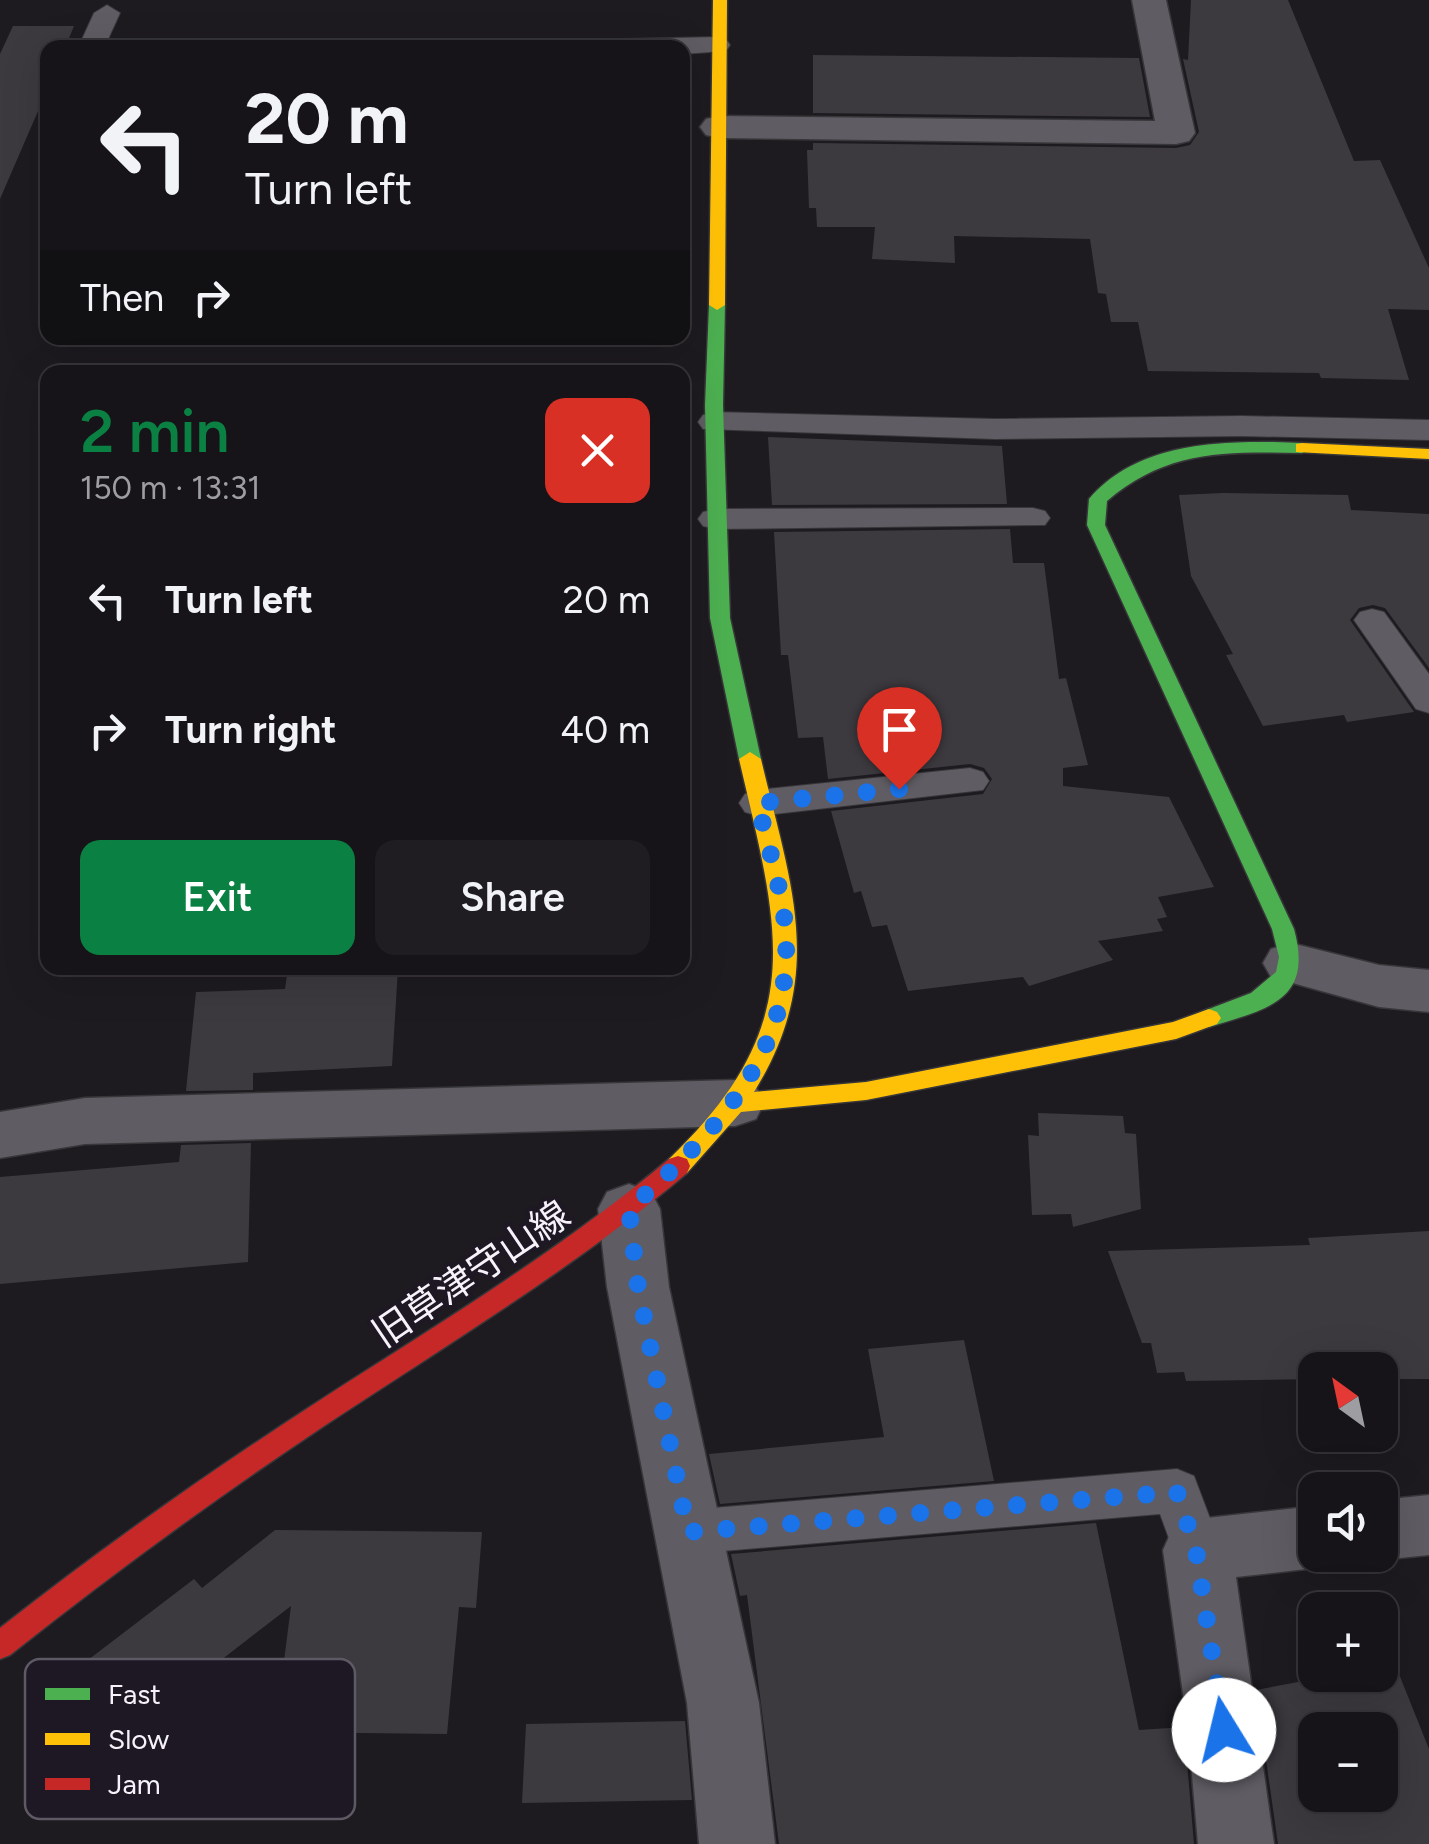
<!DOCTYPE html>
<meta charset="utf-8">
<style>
:root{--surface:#161418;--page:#1f1d21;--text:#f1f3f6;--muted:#9e9ea2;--line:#353337;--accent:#0b8043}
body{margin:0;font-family:Figtree,"Noto Sans JP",sans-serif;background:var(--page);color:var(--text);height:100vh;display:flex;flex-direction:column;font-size:38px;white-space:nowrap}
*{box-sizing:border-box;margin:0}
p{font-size:32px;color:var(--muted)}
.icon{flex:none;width:55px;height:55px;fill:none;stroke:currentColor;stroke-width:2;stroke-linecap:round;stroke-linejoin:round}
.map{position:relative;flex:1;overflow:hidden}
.details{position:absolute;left:40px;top:365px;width:650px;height:610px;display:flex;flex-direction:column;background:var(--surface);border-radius:20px;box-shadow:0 10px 40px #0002,0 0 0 2px var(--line)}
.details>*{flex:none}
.banner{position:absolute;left:40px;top:40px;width:650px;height:305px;border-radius:20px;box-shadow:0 10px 40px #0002,0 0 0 2px var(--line);background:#161418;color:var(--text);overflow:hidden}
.needle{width:65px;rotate:327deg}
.controls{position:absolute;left:1298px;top:1352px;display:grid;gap:20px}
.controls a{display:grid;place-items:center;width:100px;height:100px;border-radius:20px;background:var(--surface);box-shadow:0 10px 40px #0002,0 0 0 2px var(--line);font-size:50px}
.pin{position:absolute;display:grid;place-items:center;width:85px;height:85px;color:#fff;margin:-102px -42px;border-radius:50% 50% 50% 0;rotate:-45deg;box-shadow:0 0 10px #0007}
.pin .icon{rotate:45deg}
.me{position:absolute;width:110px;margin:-55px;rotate:351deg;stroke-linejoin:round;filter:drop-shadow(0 0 8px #0008)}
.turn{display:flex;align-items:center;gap:35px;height:210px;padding:0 40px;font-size:45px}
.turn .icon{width:130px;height:130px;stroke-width:2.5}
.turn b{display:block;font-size:70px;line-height:85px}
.then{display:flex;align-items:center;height:95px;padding:0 40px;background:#0003;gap:20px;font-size:38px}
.round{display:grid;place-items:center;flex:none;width:105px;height:105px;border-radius:20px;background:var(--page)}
.overview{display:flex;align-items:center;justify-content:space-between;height:170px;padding:0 40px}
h1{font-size:60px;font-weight:600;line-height:75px;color:var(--accent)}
.button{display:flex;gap:20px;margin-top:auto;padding:20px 40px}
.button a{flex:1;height:115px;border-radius:20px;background:var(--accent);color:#fff;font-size:40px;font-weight:600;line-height:115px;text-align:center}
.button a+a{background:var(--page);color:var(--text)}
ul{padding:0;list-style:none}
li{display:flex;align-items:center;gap:30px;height:130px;padding:0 40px}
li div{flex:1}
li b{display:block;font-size:38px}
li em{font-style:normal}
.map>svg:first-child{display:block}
</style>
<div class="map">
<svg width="1429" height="1844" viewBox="0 0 1429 1844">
<rect width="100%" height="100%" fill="#1d1b20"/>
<!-- building -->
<path fill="#3c3a3f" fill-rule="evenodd" d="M 1191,0 L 1288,0 L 1354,161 L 1380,160 L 1429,268 L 1429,310 L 1388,309 L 1409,380 L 1321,378 L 1319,373 L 1148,371 L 1138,322 L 1111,322 L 1106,294 L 1098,293 L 1090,239 L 954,236 L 955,263 L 872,259 L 875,227 L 817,227 L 816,208 L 809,208 L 807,150 L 813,150 L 813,143 L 1176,148 L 1190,145 L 1199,132 L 1183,59 L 1188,60 Z
M 13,26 L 74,26 L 65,48 L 48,48 L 48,88 L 0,199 L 0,54 Z
M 813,55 L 1139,58 L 1150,117 L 813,113 Z
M 768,437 L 1002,446 L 1007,504 L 772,505 Z
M 1223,493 L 1348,495 L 1351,510 L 1429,514 L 1429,668 L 1385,608 L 1373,605 L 1359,608 L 1350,620 L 1414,712 L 1347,722 L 1344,715 L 1263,726 L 1226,655 L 1233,654 L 1191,576 L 1179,495 Z
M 1010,529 L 1013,563 L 1044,563 L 1059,679 L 1066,678 L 1088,765 L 1063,768 L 1063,786 L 1169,797 L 1214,887 L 1158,897 L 1167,917 L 1157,919 L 1163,931 L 1098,941 L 1113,960 L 1029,986 L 1023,977 L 908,991 L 887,925 L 872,927 L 861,891 L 854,893 L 831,811 L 983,794 L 992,779 L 984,768 L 970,764 L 828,779 L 823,737 L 798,738 L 788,655 L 781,655 L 774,532 Z
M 288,968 L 398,968 L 392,1066 L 253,1073 L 253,1090 L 186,1091 L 196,992 L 285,989 Z
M 1038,1113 L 1123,1116 L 1125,1133 L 1136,1134 L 1141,1209 L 1073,1227 L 1071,1214 L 1032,1215 L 1028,1135 L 1039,1136 Z
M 251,1143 L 248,1262 L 0,1284 L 0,1177 L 179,1162 L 181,1145 Z
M 1429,1231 L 1429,1379 L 1380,1379 L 1380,1370 L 1315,1370 L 1315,1379 L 1186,1381 L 1184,1372 L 1157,1373 L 1151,1343 L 1142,1343 L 1108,1251 L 1310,1245 L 1308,1238 Z
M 964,1340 L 994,1481 L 720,1504 L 709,1454 L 884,1437 L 868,1349 Z
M 1096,1523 L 1139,1730 L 1184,1727 L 1194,1844 L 779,1844 L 747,1595 L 740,1596 L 731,1554 Z
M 275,1530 L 482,1532 L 476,1608 L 459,1607 L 447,1734 L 275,1732 L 291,1606 L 137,1725 L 84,1663 L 194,1579 L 202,1588 Z
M 1395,1664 L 1429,1749 L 1429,1844 L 1278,1844 L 1256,1690 L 1335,1675 L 1380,1675 L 1380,1667 ZM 1315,1730 L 1380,1730 L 1380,1795 L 1315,1795 Z
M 685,1721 L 692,1800 L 522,1803 L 526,1724 Z"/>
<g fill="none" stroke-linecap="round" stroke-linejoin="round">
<defs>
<path id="lane" d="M 107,5 L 120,13 L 104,48 L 78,48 L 94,13 Z
M 717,37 L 726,39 L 730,45 L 726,51 L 682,54 L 682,48 L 565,48 L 578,40 Z
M 714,412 L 995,419 L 1242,416 L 1429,420 L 1429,440 L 1242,436 L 995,439 L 703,429 L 698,422 L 703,415 Z
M 1033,508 L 1045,511 L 1050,518 L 1045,525 L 715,529 L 703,526 L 698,519 L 703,512 L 715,509 Z
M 1372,609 L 1384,612 L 1429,674 L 1429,713 L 1416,709 L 1354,620 L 1360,612 Z
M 970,768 L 983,772 L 989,781 L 983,790 L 758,816 L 745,812 L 739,803 L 745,794 L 758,790 Z
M 1177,1469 L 1194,1476 L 1222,1550 L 1215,1566 L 1197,1572 L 1179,1566 L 1160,1514 L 688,1554 L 670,1548 L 663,1532 L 670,1516 L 688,1510 Z"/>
<path id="street" d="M 1132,0 L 1166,0 L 1195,133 L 1189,141 L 1176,144 L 719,138 L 706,135 L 700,127 L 706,119 L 719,116 L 1155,121 Z
M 1291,943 L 1379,965 L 1429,970 L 1429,1012 L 1379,1007 L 1271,977 L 1263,963 L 1271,949 Z
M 735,1080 L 756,1087 L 764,1103 L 756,1119 L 735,1126 L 85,1144 L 0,1158 L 0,1112 L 85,1098 Z
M 629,1184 L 651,1192 L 660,1209 L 669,1287 L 759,1703 L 775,1844 L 699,1844 L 687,1703 L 607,1287 L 598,1209 L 607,1192 Z
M 1429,1495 L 1429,1555 L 1380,1560 L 1365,1555 L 1380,1555 L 1380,1500 Z
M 1315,1506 L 1315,1555 L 1341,1555 L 1339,1559 L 1315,1568 L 1236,1577 L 1274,1844 L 1198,1844 L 1188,1730 L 1163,1550 L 1173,1528 L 1197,1519 Z"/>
<path id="fast" d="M 717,300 L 725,305 L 723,405 L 730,618 L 761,759 L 750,766 L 739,759 L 710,618 L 705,405 L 709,305 Z
M 1274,442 L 1302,443 L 1311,448 L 1302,453 C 1227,452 1168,449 1107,501 L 1105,525 L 1294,929 C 1314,1001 1267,1009 1209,1027 L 1201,1024 L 1197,1018 L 1201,1012 L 1251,993 L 1276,972 L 1279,957 L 1272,929 L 1087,525 L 1089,499 C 1134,446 1209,441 1274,442 Z"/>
<path id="slow" d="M 713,0 L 727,0 L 725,305 L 717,310 L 709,305 Z
M 1302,443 L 1429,449 L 1429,459 L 1296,452 L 1296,444 Z
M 750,752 L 761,759 C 790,883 828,973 754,1092 L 866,1082 L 1173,1022 L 1209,1009 L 1217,1012 L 1221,1018 L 1217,1024 L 1176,1039 L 866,1100 L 741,1112 L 687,1173 L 678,1176 L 669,1173 L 666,1166 L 669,1159 C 811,1023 779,931 739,759 Z"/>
<path id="jam" d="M 678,1156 L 687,1159 L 690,1166 L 687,1173 C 573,1269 448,1344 324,1426 C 216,1498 112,1574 10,1655 L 0,1659 L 0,1628 C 99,1550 202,1477 308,1408 C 431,1328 556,1254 669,1159 Z"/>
</defs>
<!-- lane casing -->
<use href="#lane" stroke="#373639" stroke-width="2"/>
<!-- street casing -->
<use href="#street" stroke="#373639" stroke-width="3"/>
<!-- fast casing -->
<use href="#fast" stroke="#373639" stroke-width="3"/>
<!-- slow casing -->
<use href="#slow" stroke="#373639" stroke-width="3"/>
<!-- jam casing -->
<use href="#jam" stroke="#373639" stroke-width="3"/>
<!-- lane -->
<use href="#lane" fill="#5f5c63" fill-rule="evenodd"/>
<!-- street -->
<use href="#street" fill="#5f5c63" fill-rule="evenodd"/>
<!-- fast -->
<use href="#fast" fill="#4caf50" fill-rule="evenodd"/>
<!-- slow -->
<use href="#slow" fill="#ffc107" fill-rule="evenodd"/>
<!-- jam -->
<use href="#jam" fill="#c62828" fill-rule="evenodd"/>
</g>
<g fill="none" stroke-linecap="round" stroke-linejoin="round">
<!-- route -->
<path stroke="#1a73e8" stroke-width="18" stroke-dasharray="0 32.4" d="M 899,789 L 758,803 C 766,840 779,879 784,916 C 801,1045 718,1131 629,1209 L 638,1287 L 688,1532 L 1177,1492 L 1196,1550 L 1224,1730"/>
</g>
<g text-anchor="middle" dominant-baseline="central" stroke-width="8" stroke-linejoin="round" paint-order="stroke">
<!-- street labels -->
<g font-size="38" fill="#f5f2fa" stroke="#1d1823">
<text transform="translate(471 1274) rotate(-34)">旧草津守山線</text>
</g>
</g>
<!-- legend -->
<rect x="25" y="1659" width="330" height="160" rx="15" fill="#1d1823" stroke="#5e5964" stroke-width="2.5"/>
<rect x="45" y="1688" width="45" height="12" fill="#4caf50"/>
<rect x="45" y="1733" width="45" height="12" fill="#ffc107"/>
<rect x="45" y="1778" width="45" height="12" fill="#c62828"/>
<g font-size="28" fill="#f5f2fa">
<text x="108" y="1704">Fast</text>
<text x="108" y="1749">Slow</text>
<text x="108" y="1794">Jam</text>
</g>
</svg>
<div class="controls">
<a><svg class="needle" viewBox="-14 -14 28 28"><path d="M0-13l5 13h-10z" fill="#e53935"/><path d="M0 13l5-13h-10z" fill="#9e9ea2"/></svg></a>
<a><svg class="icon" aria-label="sound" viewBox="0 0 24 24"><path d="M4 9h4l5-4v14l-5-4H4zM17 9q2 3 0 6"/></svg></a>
<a>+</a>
<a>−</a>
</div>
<div class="pin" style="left:899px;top:789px;background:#d93025"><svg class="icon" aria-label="arrive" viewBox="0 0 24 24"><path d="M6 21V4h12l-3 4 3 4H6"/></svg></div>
<svg class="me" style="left:1224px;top:1730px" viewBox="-20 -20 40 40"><circle r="19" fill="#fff"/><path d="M0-13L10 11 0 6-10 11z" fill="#1a73e8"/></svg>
<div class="banner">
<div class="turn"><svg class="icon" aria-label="left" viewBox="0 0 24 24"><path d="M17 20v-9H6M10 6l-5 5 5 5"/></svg><div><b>20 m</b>Turn left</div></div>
<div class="then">Then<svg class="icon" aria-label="right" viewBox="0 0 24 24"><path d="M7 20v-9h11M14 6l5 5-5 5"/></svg></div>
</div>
<section class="details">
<div class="overview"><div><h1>2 min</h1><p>150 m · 13:31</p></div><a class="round" style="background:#d93025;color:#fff"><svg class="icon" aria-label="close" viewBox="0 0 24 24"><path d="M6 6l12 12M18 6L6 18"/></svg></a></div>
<ul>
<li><svg class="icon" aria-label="left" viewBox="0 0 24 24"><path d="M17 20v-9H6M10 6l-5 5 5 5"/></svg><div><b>Turn left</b></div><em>20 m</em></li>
<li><svg class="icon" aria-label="right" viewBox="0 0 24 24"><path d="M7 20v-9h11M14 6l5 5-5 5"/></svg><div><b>Turn right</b></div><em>40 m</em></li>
</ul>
<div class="button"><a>Exit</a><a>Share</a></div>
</section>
</div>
